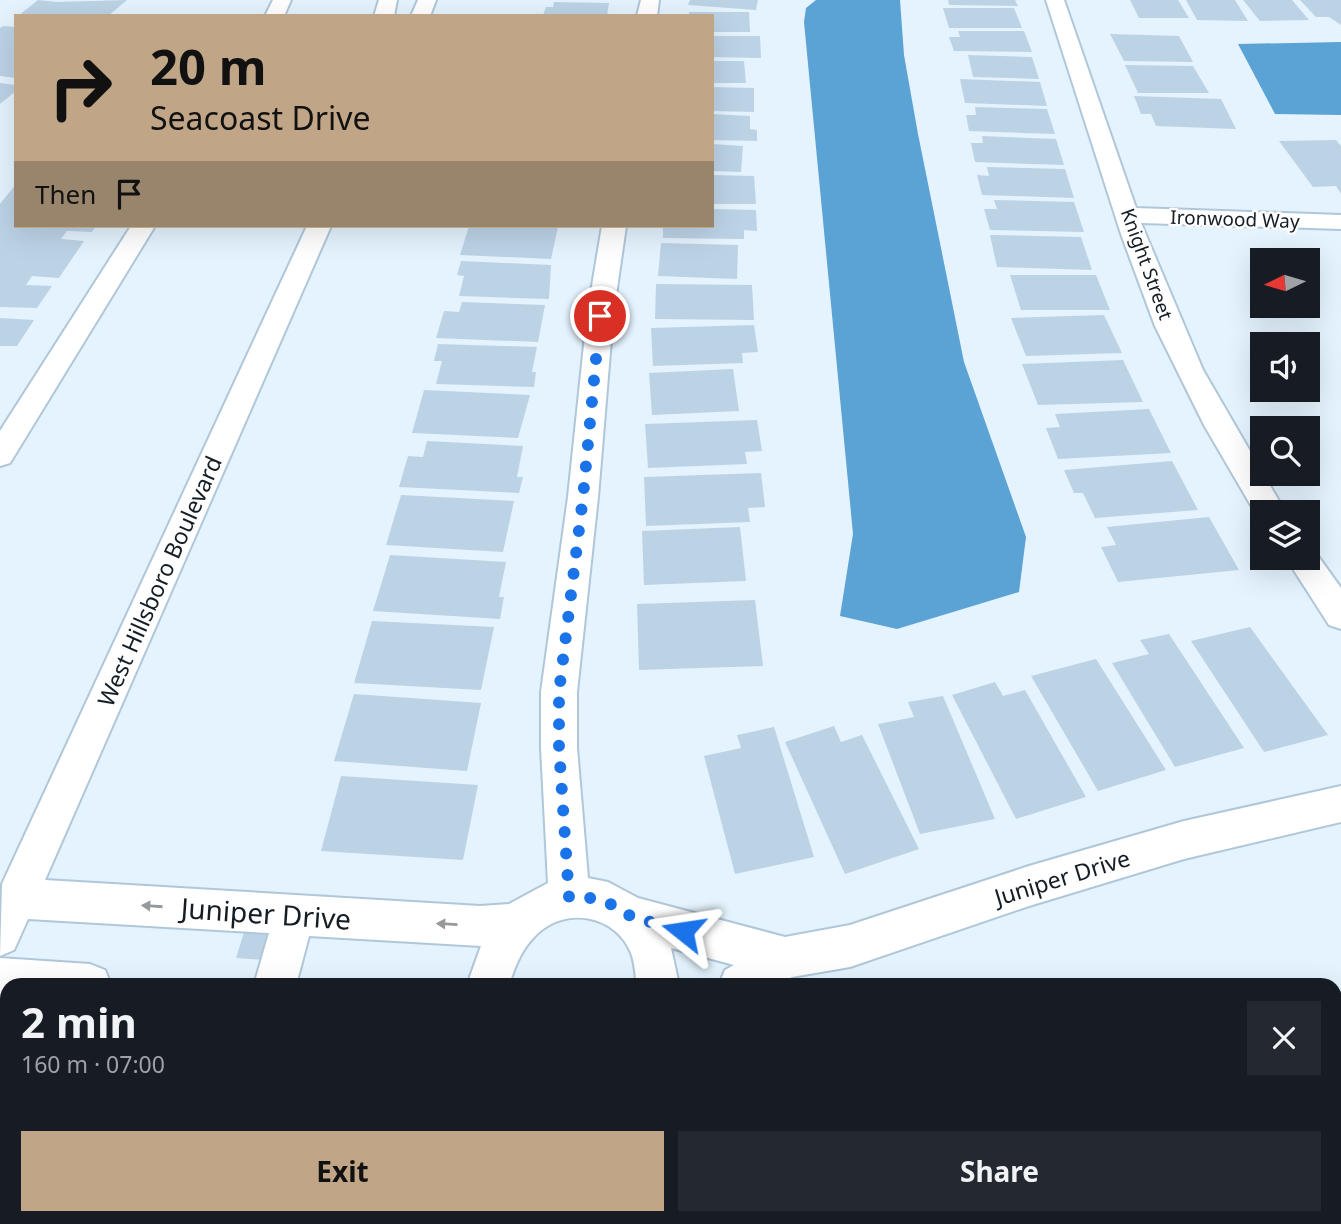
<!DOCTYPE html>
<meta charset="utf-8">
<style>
:root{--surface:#171b24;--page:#242831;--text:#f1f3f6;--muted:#9ea1a6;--accent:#c0a687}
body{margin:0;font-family:"Noto Sans",sans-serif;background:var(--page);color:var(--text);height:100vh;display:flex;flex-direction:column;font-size:26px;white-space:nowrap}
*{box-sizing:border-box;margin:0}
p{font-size:23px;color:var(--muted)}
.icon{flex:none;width:38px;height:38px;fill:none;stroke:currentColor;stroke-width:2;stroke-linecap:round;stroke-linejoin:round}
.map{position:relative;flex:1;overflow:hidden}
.sheet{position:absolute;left:0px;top:978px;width:1342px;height:247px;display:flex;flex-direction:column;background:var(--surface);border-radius:21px 21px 0 0;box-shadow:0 7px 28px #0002}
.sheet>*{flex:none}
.hud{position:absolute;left:14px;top:14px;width:700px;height:214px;border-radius:0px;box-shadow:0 7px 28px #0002;background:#c0a687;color:#111;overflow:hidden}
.needle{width:46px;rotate:265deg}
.controls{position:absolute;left:1250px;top:248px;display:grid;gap:14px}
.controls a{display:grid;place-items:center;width:70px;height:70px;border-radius:0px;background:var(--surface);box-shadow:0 7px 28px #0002;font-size:35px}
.pin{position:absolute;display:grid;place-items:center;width:60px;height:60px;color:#fff;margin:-30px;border:4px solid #fff;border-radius:50%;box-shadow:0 2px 7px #0007}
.me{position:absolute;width:77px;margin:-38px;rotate:285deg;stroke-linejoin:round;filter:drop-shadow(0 0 5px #0008)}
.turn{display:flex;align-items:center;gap:24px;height:147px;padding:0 21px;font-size:32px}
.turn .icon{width:91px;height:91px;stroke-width:2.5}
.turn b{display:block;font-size:49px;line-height:60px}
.then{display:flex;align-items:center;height:66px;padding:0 21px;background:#0003;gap:14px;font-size:26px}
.round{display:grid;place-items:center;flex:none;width:74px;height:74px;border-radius:0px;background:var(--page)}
.headline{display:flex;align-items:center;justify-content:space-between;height:119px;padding:0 21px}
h1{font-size:42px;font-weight:700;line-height:52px}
.primary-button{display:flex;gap:14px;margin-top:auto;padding:14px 21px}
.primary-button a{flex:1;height:80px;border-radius:0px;background:var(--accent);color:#111;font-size:28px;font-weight:700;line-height:80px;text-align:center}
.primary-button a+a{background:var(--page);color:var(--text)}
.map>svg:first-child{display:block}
</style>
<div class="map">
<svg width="1341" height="1224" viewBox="0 0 1341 1224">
<rect width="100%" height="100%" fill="#e4f3fe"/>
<!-- water -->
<path fill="#5ba2d5" d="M 816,0 L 900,0 L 904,55 L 918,134 L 964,362 L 1026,537 L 1019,592 L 897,629 L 840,616 L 853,534 L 804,22 L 806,8 Z
M 1341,42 L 1341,115 L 1275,114 L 1238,44 Z"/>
<!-- building -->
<path fill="#bcd3e6" d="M 38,0 L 57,2 L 127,0 L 108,16 L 18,16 Z
M 690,0 L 758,0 L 756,10 L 688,5 Z
M 948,0 L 1015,0 L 1018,6 L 949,5 Z
M 1130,0 L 1178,0 L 1189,18 L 1139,18 Z
M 1186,0 L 1235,0 L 1248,21 L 1197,20 Z
M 1243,0 L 1292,0 L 1309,20 L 1260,21 Z
M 1300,0 L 1341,0 L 1341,25 L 1329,17 L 1316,17 Z
M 554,2 L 609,3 L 607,16 L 543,15 L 546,7 L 553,7 Z
M 943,8 L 1014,8 L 1022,28 L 949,28 Z
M 689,12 L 749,12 L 750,32 L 712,32 L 712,16 L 689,16 Z
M 3,26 L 16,27 L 16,78 L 0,76 L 0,28 Z
M 958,31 L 1024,31 L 1032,52 L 954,51 L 949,37 L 960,37 Z
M 1110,34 L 1179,36 L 1193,62 L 1124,61 Z
M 712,36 L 760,36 L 761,58 L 712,57 Z
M 968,55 L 1032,57 L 1039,79 L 973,77 Z
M 712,61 L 744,61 L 746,83 L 712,83 Z
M 1125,65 L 1193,66 L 1209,93 L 1138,93 Z
M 960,79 L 1040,82 L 1047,106 L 965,103 Z
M 0,83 L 16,85 L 16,91 L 0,104 Z
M 712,87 L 754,88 L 754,112 L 712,111 Z
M 1134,96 L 1221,99 L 1236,129 L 1156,126 L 1151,114 L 1141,114 Z
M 975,107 L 1047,109 L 1055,134 L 969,131 L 966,115 L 976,115 Z
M 712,114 L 750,116 L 750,129 L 757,130 L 757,141 L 712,140 Z
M 982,136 L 1056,139 L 1064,165 L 975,162 L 971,143 L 983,143 Z
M 1336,140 L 1341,146 L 1341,194 L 1336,186 L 1313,187 L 1279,141 Z
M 712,144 L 743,146 L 741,172 L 712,171 Z
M 987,167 L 1065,169 L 1074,198 L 982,195 L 977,175 L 989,176 Z
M 712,175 L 754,176 L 756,204 L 712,204 Z
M 16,184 L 16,226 L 96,226 L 92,232 L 67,231 L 61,239 L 84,241 L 59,278 L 32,276 L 26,285 L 52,286 L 37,308 L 0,307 L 0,204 Z
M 994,200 L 1074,202 L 1084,232 L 990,230 L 984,209 L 997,209 Z
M 712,209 L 756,210 L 757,231 L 744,230 L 744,239 L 663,238 L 663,226 L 712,226 Z
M 469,226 L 516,226 L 558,227 L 551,259 L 460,255 Z
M 990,235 L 1081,237 L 1092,270 L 997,267 Z
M 661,243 L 738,245 L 737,279 L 658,276 Z
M 461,261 L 551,265 L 549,299 L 459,296 L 464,276 L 457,275 Z
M 1010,275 L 1096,275 L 1110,310 L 1021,310 Z
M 656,284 L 752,285 L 754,320 L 655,319 Z
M 462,302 L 545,305 L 538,342 L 436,338 L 444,311 L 459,312 Z
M 1104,315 L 1122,353 L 1026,356 L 1011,318 Z
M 0,318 L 34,320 L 17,346 L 0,346 Z
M 754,325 L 758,352 L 742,353 L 743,363 L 653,366 L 651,328 Z
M 438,344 L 537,347 L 532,372 L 536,372 L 534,387 L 436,384 L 442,361 L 434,361 Z
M 1123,360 L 1143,402 L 1038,405 L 1022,364 Z
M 733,369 L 739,411 L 652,415 L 649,373 Z
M 424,390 L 530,395 L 518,438 L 412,433 Z
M 1149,409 L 1171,453 L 1058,459 L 1046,428 L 1060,427 L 1055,414 Z
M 757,420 L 762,451 L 745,452 L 747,464 L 648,468 L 645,424 Z
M 427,441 L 523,446 L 517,477 L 523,477 L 519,493 L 399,487 L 408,456 L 423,457 Z
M 1172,461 L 1198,510 L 1095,518 L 1083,493 L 1074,493 L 1064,470 Z
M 761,473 L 765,507 L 748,508 L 750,522 L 646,526 L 644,477 Z
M 401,495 L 514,501 L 503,552 L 386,545 Z
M 1209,517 L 1239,570 L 1118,582 L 1101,547 L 1116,545 L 1107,527 Z
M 740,527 L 746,581 L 644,585 L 642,531 Z
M 390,555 L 506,562 L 499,597 L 504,597 L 500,619 L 373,611 Z
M 755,600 L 763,666 L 639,670 L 637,604 Z
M 372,621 L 494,627 L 481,690 L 354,683 Z
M 1250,627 L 1328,735 L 1264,752 L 1191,641 Z
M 1169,634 L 1244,748 L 1175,767 L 1112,663 L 1149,654 L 1140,640 Z
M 1096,659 L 1166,770 L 1098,791 L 1031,676 Z
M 995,682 L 1003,696 L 1025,690 L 1086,797 L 1016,819 L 952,695 Z
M 354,694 L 481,703 L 467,771 L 334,761 Z
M 943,696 L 995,819 L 920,834 L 878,724 L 914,717 L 908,702 Z
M 834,726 L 841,742 L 862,735 L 919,849 L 845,874 L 785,742 Z
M 774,727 L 814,857 L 735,874 L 704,756 L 741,748 L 737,735 Z
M 341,776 L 478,785 L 463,860 L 321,851 Z
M 245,929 L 272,932 L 264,960 L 236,958 Z"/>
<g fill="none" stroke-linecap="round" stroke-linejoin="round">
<defs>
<path id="street" d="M 273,0 L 291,0 L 284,16 L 265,16 Z
M 379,0 L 397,0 L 394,16 L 374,16 Z
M 418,0 L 436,0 L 430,16 L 411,16 Z
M 641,0 L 659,0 L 657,16 L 637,16 Z
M 1046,0 L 1064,0 L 1136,208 L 1341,215 L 1341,229 L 1141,223 L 1203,370 L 1286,513 L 1262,513 L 1260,521 L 1204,425 L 1155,326 L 1121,234 Z
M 131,226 L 155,226 L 10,463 L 0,466 L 0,431 Z
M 307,226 L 331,226 L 45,880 L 480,906 L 509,904 L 548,883 L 541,748 L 541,692 L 568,497 L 587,316 L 602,226 L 626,226 L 613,316 L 598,497 L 577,692 L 577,748 L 588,878 L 608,882 L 638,898 L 785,937 L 850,925 L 1029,866 L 1184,821 L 1341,786 L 1341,822 L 1184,859 L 1029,906 L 850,967 L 792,977 L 779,985 L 719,985 L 725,970 L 734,965 L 671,948 L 679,985 L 637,985 C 635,975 635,963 631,953 C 616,915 566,906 537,934 C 522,948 515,966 509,985 L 467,985 L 481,946 L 309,936 L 296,985 L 254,985 L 269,933 L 28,919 L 14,950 L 0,956 L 2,884 Z
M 1307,547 L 1313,549 L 1341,588 L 1341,629 L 1329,625 L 1286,558 L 1307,558 Z
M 0,958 L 90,964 L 105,970 L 111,985 L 7,985 L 7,1000 L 0,1000 Z
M 481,1218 L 529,1218 L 528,1224 L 480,1224 Z"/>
</defs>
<!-- street casing -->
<use href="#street" stroke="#b0c7d9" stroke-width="4"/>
<!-- street -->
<use href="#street" fill="#fff" fill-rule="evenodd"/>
</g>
<!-- one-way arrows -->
<defs><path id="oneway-solid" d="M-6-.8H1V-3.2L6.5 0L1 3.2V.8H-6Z" transform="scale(1.75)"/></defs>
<g fill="#95999c">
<use href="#oneway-solid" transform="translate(152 906) rotate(-176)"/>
<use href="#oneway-solid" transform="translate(447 924) rotate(-177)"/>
</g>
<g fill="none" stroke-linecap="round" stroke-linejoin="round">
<!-- route -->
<path stroke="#1a73e8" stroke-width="12" stroke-dasharray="0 21.6" d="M 600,316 L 583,497 L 559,692 L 559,748 L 569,897 L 591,898 L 613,905 L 632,917 L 683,931"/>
</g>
<g text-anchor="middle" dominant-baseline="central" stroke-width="5" stroke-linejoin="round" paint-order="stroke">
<!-- far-street labels -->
<g font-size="19" fill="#141d24" stroke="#fefefe">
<text transform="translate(1235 219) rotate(2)">Ironwood Way</text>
<text transform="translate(1147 264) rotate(70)">Knight Street</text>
</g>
<!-- street labels -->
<g font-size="23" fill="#141d24" stroke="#fefefe">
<text transform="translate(159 581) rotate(-66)">West Hillsboro Boulevard</text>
<text transform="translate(1062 877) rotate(-17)">Juniper Drive</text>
</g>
<!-- near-street labels -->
<g font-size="28" fill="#141d24" stroke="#fefefe">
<text transform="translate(266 913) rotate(4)">Juniper Drive</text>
</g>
</g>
</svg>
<div class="controls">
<a><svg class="needle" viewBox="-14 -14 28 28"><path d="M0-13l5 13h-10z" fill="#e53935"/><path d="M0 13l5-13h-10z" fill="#9ea1a6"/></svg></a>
<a><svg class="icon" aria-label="sound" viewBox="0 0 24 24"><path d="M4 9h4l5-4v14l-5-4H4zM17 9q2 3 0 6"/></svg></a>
<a><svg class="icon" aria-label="search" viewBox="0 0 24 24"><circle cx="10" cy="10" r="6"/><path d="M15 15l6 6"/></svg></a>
<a><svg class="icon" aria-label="layers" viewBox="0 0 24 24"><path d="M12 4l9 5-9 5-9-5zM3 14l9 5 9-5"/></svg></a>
</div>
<div class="pin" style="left:600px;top:316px;background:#d93025"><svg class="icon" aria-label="arrive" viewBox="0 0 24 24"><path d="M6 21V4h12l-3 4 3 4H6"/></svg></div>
<svg class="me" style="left:683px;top:931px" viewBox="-20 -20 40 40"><path d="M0-17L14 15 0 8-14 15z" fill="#1a73e8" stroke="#fff" stroke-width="4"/></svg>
<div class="hud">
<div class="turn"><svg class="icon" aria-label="right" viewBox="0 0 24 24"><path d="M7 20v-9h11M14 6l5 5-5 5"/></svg><div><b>20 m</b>Seacoast Drive</div></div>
<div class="then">Then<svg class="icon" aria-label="arrive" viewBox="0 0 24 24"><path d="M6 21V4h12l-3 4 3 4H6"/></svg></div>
</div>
<section class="sheet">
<div class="headline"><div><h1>2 min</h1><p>160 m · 07:00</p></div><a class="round"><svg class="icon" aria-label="close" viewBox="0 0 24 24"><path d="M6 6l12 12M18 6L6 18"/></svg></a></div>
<div class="primary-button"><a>Exit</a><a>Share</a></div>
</section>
</div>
